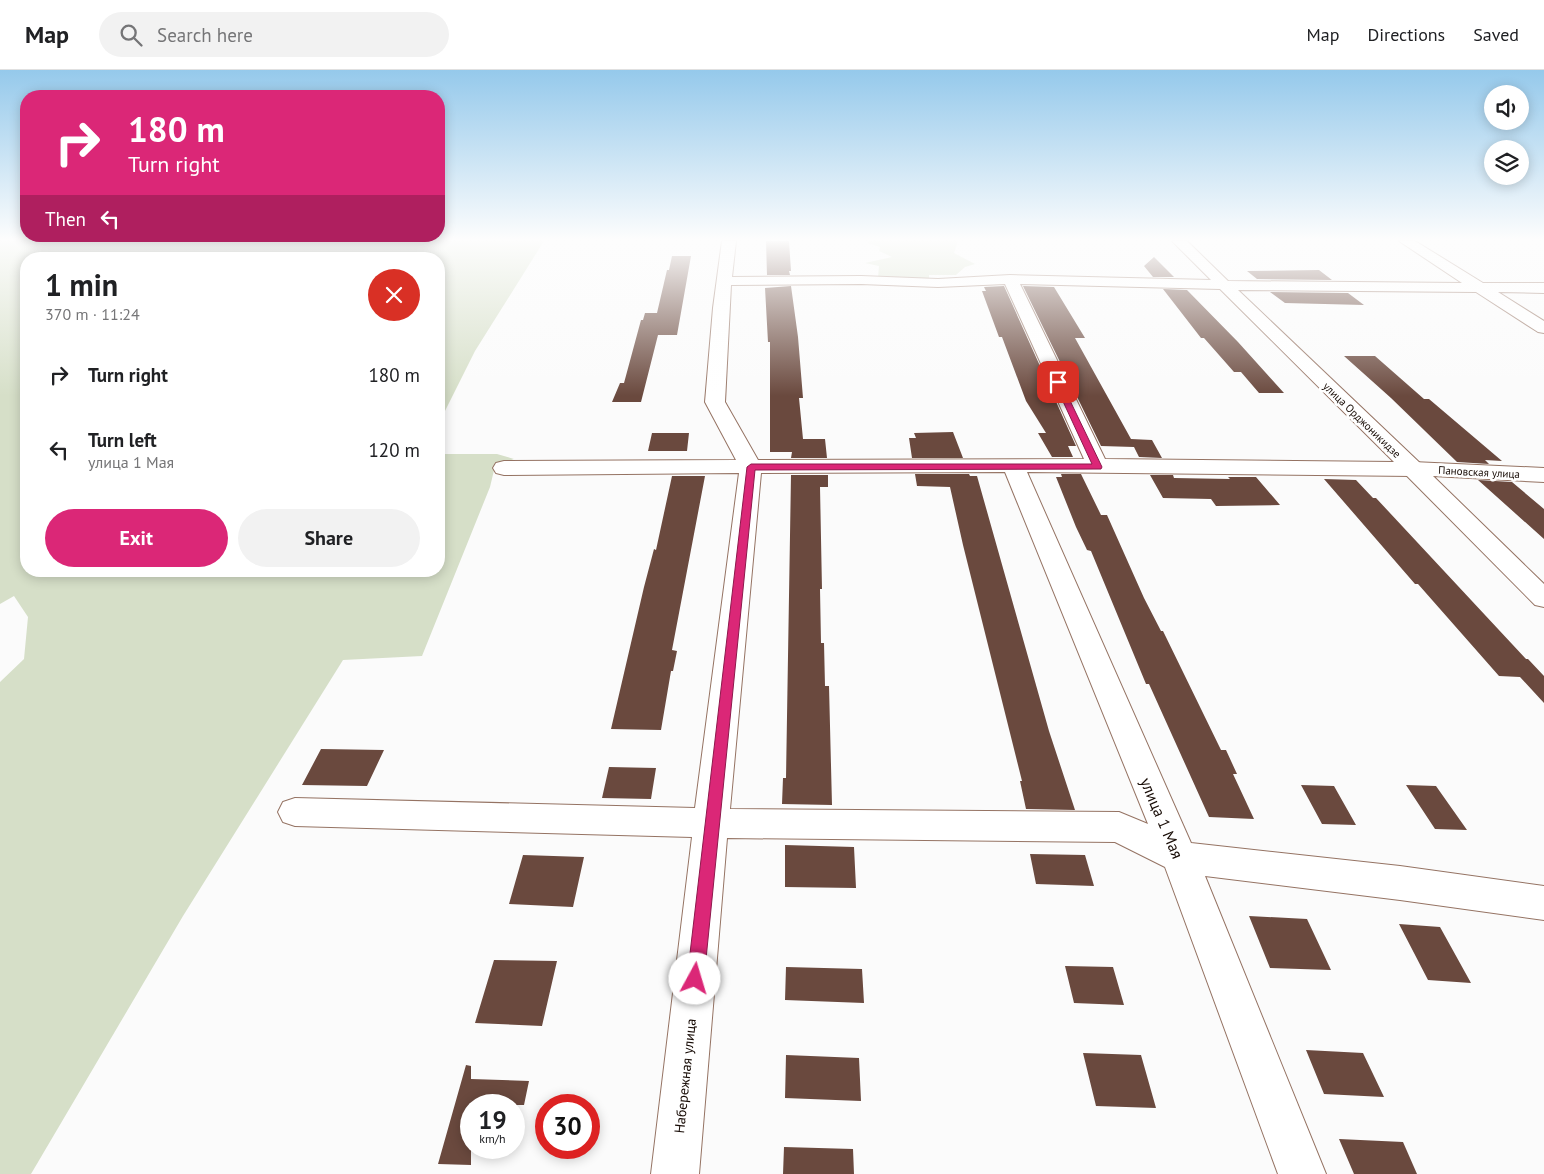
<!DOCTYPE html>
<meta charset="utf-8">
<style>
:root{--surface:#fff;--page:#f2f2f2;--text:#202124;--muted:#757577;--line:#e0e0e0;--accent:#db2777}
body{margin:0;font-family:"PT Sans",sans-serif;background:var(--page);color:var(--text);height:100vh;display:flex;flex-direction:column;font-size:19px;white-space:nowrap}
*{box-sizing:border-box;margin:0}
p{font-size:16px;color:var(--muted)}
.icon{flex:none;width:28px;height:28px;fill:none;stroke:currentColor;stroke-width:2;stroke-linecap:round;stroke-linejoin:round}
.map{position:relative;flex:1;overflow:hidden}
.sheet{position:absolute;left:20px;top:182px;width:425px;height:325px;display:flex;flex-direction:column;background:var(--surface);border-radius:20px;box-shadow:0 2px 12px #0003}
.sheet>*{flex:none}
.top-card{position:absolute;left:20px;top:20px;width:425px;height:152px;border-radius:20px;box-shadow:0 2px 12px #0003;background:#db2777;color:#fff;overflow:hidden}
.fabs{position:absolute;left:1484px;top:15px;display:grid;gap:10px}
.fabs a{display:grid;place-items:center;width:45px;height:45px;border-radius:50%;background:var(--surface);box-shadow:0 2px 12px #0003;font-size:25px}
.speed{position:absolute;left:460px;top:1024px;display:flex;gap:10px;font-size:25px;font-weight:700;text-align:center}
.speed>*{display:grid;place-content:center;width:65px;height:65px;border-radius:50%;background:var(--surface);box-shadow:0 2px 12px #0003;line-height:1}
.speed small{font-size:12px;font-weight:400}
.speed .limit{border:8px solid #d22;background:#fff;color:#111}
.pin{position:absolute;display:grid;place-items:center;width:42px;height:42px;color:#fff;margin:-21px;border-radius:10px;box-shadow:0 2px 8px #0006}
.me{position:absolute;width:55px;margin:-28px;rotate:6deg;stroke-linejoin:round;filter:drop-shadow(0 0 4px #0008)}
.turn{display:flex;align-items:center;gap:18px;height:105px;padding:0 25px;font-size:22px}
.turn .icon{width:65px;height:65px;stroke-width:2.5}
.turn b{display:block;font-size:35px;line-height:42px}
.then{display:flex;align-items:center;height:48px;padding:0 25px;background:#0003;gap:10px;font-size:19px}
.round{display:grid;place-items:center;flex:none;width:52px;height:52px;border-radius:26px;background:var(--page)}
.overview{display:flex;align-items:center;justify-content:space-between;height:85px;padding:0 25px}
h1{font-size:30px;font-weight:700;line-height:38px}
.action{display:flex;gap:10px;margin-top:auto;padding:10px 25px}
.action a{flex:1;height:58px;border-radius:30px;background:var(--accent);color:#fff;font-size:20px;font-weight:700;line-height:58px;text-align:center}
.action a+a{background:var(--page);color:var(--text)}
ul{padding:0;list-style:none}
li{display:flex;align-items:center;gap:15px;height:75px;padding:0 25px}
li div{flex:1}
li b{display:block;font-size:19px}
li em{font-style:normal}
header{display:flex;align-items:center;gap:30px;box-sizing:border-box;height:70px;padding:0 25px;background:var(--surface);border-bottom:1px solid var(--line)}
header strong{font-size:24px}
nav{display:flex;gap:28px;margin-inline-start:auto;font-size:18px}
.search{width:350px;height:45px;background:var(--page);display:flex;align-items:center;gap:12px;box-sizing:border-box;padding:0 18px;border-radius:28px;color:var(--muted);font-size:19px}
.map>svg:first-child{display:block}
</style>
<header>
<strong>Map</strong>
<div class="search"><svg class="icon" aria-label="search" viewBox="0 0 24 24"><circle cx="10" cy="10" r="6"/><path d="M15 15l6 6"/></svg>Search here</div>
<nav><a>Map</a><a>Directions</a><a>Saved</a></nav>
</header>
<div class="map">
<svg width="1544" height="1104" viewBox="0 0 1544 1104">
<rect width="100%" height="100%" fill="#fbfbfb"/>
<!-- green -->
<path fill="#d6dfc8" d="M 0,171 L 544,171 L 475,281 L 439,353 L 439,189 L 26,189 L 26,501 L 439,501 L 439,384 L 497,384 L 514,389 L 495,396 L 490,417 L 422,586 L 343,590 L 183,846 L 31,1104 L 0,1104 L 0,612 L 24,589 L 28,547 L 14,526 L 0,534 Z
M 869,171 L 958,171 L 954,183 L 975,194 L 965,197 L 956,205 L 929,205 L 929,210 L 878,208 L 879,196 L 865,193 L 892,187 L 879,181 L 880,177 L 867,173 Z"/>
<!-- building -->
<path fill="#6a493e" d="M 766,171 L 789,171 L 791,201 L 789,201 L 790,205 L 767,205 Z
M 672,186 L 691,186 L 677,265 L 658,265 L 641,332 L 612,332 L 620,313 L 624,313 L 641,250 L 643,250 L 645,243 L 657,243 L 667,200 L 669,200 Z
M 1154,187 L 1174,207 L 1153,207 L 1144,196 Z
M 1319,200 L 1332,210 L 1257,209 L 1247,201 Z
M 791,216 L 798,267 L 803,328 L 799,328 L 803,369 L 825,369 L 827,388 L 791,388 L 792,382 L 770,382 L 770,272 L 768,272 L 765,218 Z
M 1004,216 L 1076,376 L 1068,376 L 1073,387 L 1052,387 L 1038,363 L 1046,363 L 1026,331 L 1002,267 L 999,267 L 982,221 L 986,221 L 984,217 Z
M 1023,216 L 1054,217 L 1085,268 L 1075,268 L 1131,369 L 1152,370 L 1162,388 L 1139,387 L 1134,377 L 1101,376 Z
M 1163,219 L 1187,220 L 1238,272 L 1284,323 L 1259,323 L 1241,302 L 1234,302 L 1204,268 L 1201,268 Z
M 1270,222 L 1348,223 L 1364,235 L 1285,233 Z
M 1344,286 L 1375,286 L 1424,329 L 1429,329 L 1502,391 L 1485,390 L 1489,394 L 1457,392 L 1391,328 Z
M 953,362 L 963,388 L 912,388 L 909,368 L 916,368 L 914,363 Z
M 652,363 L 689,363 L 687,381 L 648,381 Z
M 915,404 L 969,404 L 970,406 L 977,406 L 1049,661 L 1075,740 L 1026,739 L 1020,711 L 1022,711 L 963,475 L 950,417 L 917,416 Z
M 1061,404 L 1081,404 L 1101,445 L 1107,445 L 1144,528 L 1161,561 L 1163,561 L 1221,680 L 1226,680 L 1237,704 L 1233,704 L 1254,749 L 1209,747 L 1149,614 L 1146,614 L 1091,481 L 1087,480 L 1076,457 L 1056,407 L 1062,407 Z
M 791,405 L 828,405 L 828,417 L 820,417 L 822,519 L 820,519 L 821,573 L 824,573 L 825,616 L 829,616 L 832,735 L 782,734 L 783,708 L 786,708 Z
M 1150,405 L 1173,405 L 1174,408 L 1230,409 L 1228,407 L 1256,407 L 1280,435 L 1216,436 L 1211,429 L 1163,428 Z
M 672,406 L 705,406 L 672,580 L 677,581 L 673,601 L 671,601 L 661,660 L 611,659 L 644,517 L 654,479 L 656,480 Z
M 1324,409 L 1356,410 L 1373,428 L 1376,428 L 1526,589 L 1528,589 L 1544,606 L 1544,633 L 1520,607 L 1499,606 L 1418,514 L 1415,514 Z
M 1478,410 L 1512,412 L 1544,439 L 1544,469 Z
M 321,679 L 384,680 L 367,716 L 302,715 Z
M 609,697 L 656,698 L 651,729 L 602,728 Z
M 1301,715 L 1334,716 L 1356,755 L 1322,754 Z
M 1406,715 L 1436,716 L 1467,760 L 1435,759 Z
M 785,775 L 854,777 L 856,818 L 785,817 Z
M 1030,784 L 1085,785 L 1094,816 L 1036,814 Z
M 523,785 L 584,787 L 573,837 L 509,834 Z
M 1249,846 L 1307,849 L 1331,900 L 1270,898 Z
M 1399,854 L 1440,857 L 1471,913 L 1428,910 Z
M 494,890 L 557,891 L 542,956 L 475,953 Z
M 1065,896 L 1113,897 L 1124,935 L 1074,933 Z
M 786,897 L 862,899 L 864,933 L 785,930 Z
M 1306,980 L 1363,983 L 1384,1027 L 1324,1024 Z
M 1083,983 L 1141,985 L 1156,1038 L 1096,1036 Z
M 786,985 L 859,988 L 861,1031 L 785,1028 Z
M 466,995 L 471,996 L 471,1009 L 529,1011 L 524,1035 L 471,1035 L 471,1095 L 438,1094 Z
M 1339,1069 L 1403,1072 L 1417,1104 L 1354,1104 Z
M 784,1077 L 853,1079 L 854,1104 L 783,1104 Z"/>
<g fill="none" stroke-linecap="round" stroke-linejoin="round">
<defs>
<path id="minor" d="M 722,171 L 736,171 L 732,207 L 861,206 L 938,209 L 1010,205 L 1211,210 L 1172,171 L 1187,171 L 1228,211 L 1462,213 L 1399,171 L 1415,171 L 1483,213 L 1544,213 L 1544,223 L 1498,222 L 1544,251 L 1544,263 L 1538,262 L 1476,222 L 1238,220 L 1421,394 L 1424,399 L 1421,404 L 1413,406 L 1027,402 L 1191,773 L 1400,796 L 1544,816 L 1544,850 L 1400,830 L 1205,806 L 1326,1104 L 1278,1104 L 1165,797 L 1115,772 L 727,768 L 699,1104 L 651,1104 L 692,767 L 295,756 L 283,752 L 278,742 L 283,732 L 295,728 L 695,738 L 739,403 L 504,405 L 496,403 L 493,398 L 496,393 L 504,391 L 736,390 L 705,332 L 713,238 ZM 861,214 L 938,217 L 1005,214 L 1084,389 L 758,390 L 725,332 L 731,215 ZM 1020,214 L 1220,219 L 1394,392 L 1105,389 ZM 1005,402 L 1148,754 L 1119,742 L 730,739 L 761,403 Z"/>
<path id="major" d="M 1413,392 L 1544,398 L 1544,412 L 1433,406 L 1544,514 L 1544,537 L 1535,535 L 1405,404 L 1402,399 L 1405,394 Z"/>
</defs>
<!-- minor casing -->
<use href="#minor" stroke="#957363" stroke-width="2"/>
<!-- major casing -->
<use href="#major" stroke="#957363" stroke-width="2"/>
<!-- minor -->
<use href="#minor" fill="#fff" fill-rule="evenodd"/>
<!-- major -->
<use href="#major" fill="#fff" fill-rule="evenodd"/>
</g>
<!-- sky -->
<linearGradient id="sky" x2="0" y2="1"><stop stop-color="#95c9eb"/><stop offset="0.52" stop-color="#fdfdfd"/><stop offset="1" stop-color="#fdfdfd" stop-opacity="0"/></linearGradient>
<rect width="1544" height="326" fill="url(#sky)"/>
<!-- route -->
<path fill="#db2777" stroke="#8e194d" d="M 1058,309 L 1061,312 L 1102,397 L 1101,399 L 755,400 L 704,909 L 701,915 L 695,917 L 689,915 L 687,909 L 747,397 L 751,394 L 1092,394 L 1054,312 Z"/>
<g text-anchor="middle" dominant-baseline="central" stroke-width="5" stroke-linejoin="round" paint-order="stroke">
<!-- far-street labels -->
<g font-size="11" fill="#170b05" stroke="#fff">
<text transform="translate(1362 350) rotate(44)">улица Орджоникидзе</text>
<text transform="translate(1479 402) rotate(3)">Пановская улица</text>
</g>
<!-- street labels -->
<g font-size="14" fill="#170b05" stroke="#fff">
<text transform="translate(685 1006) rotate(-84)">Набережная улица</text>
</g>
<!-- near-street labels -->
<g font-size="16" fill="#170b05" stroke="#fff">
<text transform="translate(1162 748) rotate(67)">улица 1 Мая</text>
</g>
</g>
</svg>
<div class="fabs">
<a><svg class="icon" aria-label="sound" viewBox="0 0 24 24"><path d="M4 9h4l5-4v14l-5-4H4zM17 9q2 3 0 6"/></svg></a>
<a><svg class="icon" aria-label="layers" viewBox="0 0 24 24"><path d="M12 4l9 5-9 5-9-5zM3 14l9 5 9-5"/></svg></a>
</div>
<div class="speed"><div>19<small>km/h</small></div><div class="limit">30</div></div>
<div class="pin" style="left:1058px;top:312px;background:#d93025"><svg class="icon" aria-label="arrive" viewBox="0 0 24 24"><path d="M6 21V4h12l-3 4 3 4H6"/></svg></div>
<svg class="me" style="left:695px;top:909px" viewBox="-20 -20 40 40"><circle r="19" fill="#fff"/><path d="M0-13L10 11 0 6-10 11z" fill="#db2777"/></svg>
<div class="top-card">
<div class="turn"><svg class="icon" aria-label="right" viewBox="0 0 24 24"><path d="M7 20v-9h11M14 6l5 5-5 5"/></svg><div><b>180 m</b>Turn right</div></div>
<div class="then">Then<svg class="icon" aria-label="left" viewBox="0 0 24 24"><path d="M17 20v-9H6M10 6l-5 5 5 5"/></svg></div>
</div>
<section class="sheet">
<div class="overview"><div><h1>1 min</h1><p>370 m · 11:24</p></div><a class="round" style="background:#d93025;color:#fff"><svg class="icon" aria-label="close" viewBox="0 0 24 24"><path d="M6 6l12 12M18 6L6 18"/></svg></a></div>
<ul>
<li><svg class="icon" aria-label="right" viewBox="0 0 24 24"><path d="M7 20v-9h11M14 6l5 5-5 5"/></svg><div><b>Turn right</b></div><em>180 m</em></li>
<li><svg class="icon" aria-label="left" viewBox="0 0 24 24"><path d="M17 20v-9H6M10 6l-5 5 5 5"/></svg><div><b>Turn left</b><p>улица 1 Мая</p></div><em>120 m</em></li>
</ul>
<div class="action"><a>Exit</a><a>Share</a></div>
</section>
</div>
